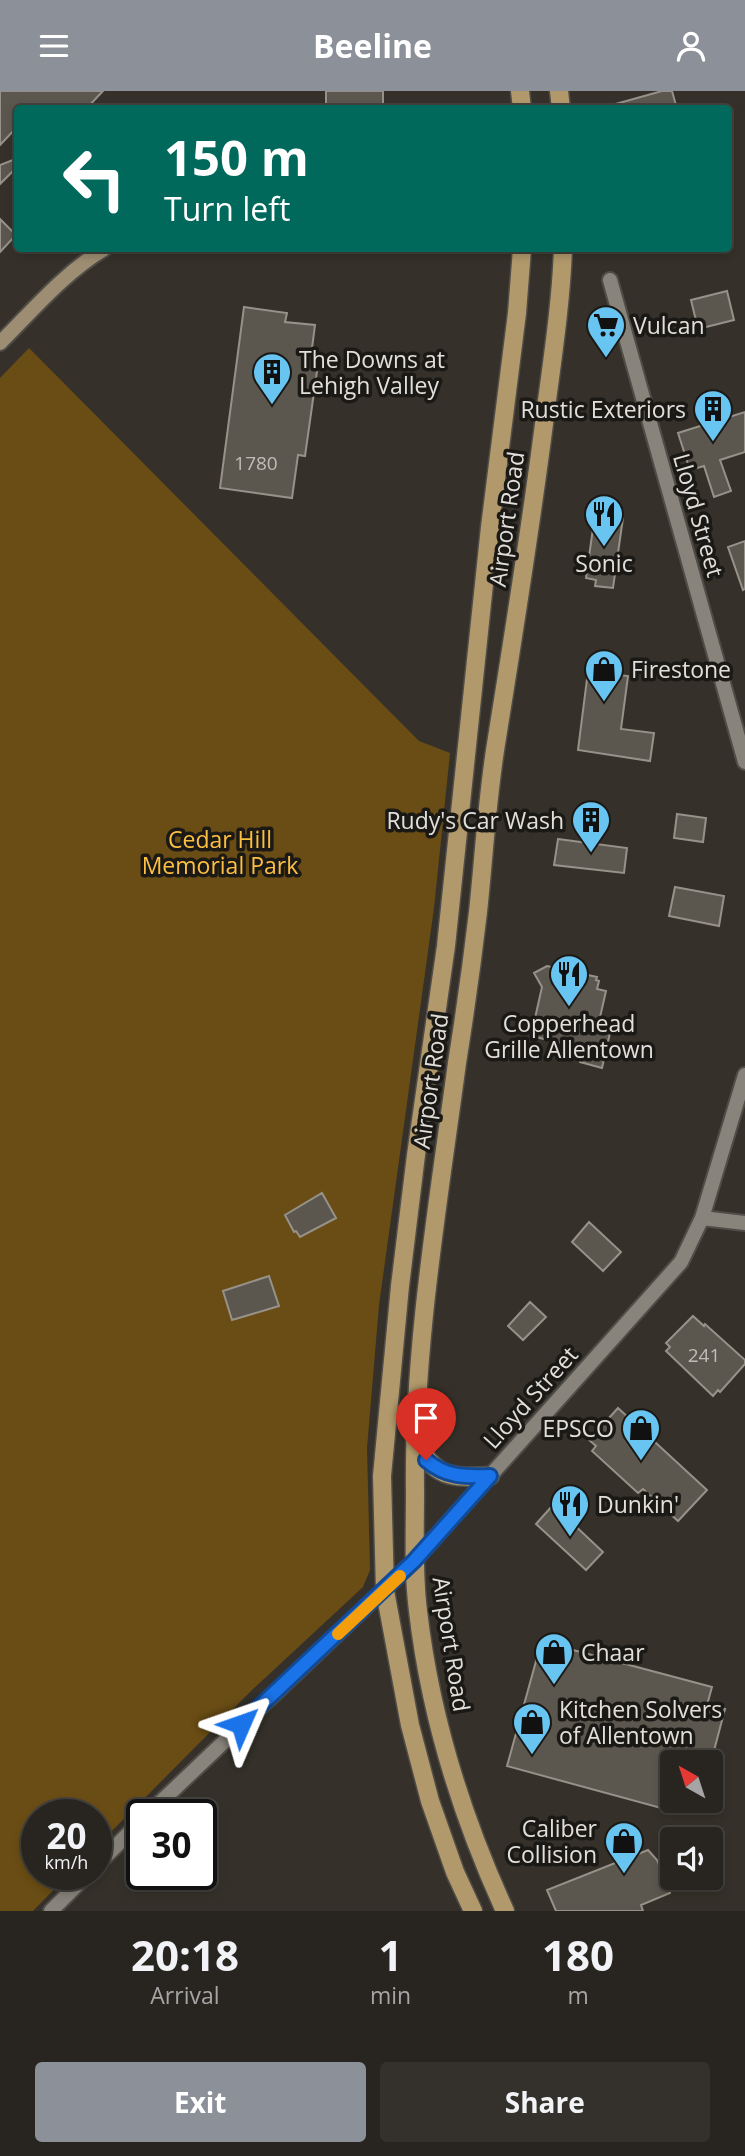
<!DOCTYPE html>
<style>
:root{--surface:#282520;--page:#34312d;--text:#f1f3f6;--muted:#a5a5a5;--line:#44423e;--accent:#8c9099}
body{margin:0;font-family:"Open Sans",sans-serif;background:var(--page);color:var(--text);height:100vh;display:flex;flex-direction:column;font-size:26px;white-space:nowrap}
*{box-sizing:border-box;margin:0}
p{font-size:23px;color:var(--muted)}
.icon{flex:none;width:38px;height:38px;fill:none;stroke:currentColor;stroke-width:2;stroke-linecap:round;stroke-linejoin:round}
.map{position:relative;height:1820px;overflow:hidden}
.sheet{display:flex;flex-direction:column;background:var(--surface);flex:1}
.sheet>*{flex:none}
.banner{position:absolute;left:14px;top:14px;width:718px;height:147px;border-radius:7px;box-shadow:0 4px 10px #0003,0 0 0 2px var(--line);background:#00695c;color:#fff;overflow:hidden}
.needle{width:46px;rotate:321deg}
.tools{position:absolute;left:660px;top:1659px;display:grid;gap:14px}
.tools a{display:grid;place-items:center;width:63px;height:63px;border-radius:7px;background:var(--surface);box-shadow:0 4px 10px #0003,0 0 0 2px var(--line);font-size:35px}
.speed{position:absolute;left:21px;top:1708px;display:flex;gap:14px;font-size:35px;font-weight:700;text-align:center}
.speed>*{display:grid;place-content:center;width:91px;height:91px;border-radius:50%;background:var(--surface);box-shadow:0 4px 10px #0003,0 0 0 2px var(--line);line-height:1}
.speed small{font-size:18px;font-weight:400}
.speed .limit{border:4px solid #111;border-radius:10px;background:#fff;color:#111}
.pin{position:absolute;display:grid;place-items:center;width:60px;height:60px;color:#fff;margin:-72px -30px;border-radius:50% 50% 50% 0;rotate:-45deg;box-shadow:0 0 7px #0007}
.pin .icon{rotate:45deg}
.me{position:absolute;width:77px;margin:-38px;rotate:47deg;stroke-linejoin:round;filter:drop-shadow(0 0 5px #0008)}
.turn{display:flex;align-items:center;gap:24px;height:147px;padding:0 35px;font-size:32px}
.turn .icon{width:91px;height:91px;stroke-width:2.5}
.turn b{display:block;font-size:49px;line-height:60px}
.eta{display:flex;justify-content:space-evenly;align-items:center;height:119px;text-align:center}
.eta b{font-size:42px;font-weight:700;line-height:49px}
.primary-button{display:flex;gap:14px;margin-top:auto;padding:14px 35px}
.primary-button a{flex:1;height:80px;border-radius:7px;background:var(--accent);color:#fff;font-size:28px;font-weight:700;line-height:80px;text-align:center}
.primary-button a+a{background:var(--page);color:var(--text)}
header{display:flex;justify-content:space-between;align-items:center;height:91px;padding:0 35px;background:var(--accent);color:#fff;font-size:32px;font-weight:700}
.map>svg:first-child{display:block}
</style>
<header><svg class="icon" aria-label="menu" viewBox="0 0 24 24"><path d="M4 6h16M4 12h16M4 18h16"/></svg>Beeline<svg class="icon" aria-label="person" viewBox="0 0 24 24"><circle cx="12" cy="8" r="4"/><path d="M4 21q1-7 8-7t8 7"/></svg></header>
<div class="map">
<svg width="745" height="1820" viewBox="0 0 745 1820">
<rect width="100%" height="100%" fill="#35312a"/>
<!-- green -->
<path fill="#6a4d14" d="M 29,257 L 419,650 L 450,662 L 434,817 L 379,1214 L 367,1357 L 370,1479 L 363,1496 L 251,1600 L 96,1756 L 96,1724 L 37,1724 L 37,1783 L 69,1783 L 33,1820 L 0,1820 L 0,287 Z"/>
<!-- building -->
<path fill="#5b564e" stroke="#979289" stroke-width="2" d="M 0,0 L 103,0 L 86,18 L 18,18 L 18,35 L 0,54 Z
M 326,0 L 383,0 L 383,18 L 326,18 Z
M 662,0 L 672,0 L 677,18 L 613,18 L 612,14 Z
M 18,67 L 18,75 L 0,93 L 0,74 Z
M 0,128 L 16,144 L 0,161 Z
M 727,200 L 734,229 L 698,238 L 691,209 Z
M 244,216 L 287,222 L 285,231 L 315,234 L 311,265 L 319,266 L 305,365 L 298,364 L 292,407 L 220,397 Z
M 745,321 L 745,361 L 720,369 L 731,400 L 714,406 L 704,375 L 690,379 L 678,342 Z
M 595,423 L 623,427 L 613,497 L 595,495 L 596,489 L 586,487 Z
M 745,450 L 745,498 L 743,499 L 728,456 Z
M 588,580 L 628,585 L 621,638 L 654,642 L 650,670 L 578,659 Z
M 677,723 L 706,727 L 703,751 L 674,747 Z
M 558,748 L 627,757 L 624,782 L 554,774 Z
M 675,796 L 724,805 L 719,835 L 669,825 Z
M 547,875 L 597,886 L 596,889 L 599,890 L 597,898 L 606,900 L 598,935 L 603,936 L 602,940 L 610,942 L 602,977 L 580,971 L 583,957 L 531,945 L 542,896 L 534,882 Z
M 322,1102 L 336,1127 L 300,1146 L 296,1140 L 294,1141 L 285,1124 Z
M 589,1131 L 621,1161 L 603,1180 L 572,1151 Z
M 269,1185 L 279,1215 L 232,1229 L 223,1200 Z
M 530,1211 L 546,1226 L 523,1249 L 508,1235 Z
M 693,1225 L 704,1235 L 705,1233 L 745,1269 L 745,1273 L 720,1301 L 718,1299 L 713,1305 L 666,1260 L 670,1256 L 666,1252 Z
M 618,1317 L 707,1399 L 678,1430 L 643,1398 L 638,1402 L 592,1360 L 596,1355 L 589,1349 Z
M 553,1414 L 603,1461 L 586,1479 L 536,1433 Z
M 573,1559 L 712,1596 L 707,1614 L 725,1618 L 711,1671 L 672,1671 L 672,1720 L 507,1675 L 538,1563 L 569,1571 Z
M 648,1759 L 657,1769 L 670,1802 L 641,1814 L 643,1820 L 556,1820 L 547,1799 Z"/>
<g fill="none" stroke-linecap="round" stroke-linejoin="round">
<defs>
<path id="street" d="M 610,189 L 745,671
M 702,1127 L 745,1132
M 147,1724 L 414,1470 L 681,1171 L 702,1127 L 745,984
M 96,1775 L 142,1729
M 51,1820 L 88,1783"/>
<path id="secondary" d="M 0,252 C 33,219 64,182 104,158"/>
<path id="primary" d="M 520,0 L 522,18
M 559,0 L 561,18
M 415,1350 C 436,1387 449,1387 490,1385
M 473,1820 L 455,1781 L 430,1710 L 410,1634 L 385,1500 L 382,1385 L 400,1195 L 416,1064 L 446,855 L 490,436 L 517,222 L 522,158
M 505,1820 C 462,1726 430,1623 418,1520 C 413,1481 415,1441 415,1402 C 413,1258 438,1114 457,972 C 465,922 472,872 478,821 C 484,765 487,708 496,653 C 514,541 532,430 546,317 C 553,264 561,211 563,158"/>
</defs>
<!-- street casing -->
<use href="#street" stroke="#504c47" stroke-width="18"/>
<!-- secondary casing -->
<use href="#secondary" stroke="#504c47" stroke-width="18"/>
<!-- primary casing -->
<use href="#primary" stroke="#504c47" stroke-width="21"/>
<!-- street -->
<use href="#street" stroke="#88847b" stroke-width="14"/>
<!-- secondary -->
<use href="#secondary" stroke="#9d8e73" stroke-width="14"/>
<!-- primary -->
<use href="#primary" stroke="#b1996b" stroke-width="18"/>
</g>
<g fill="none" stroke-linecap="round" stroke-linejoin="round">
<defs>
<path id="route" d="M 241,1633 L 414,1470 L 490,1385 C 465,1386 445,1386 426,1369"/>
</defs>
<!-- route casing -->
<use href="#route" stroke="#114b97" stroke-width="18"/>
<!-- route -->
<use href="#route" stroke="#1a73e8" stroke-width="12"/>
<!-- slow -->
<path stroke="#f59e0b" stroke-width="12" d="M 338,1543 L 400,1485"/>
</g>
<!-- icons -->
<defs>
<symbol id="supermarket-pin" viewBox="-11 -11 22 30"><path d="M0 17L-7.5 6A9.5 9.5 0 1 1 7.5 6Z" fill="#68c4f0" stroke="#1b1916"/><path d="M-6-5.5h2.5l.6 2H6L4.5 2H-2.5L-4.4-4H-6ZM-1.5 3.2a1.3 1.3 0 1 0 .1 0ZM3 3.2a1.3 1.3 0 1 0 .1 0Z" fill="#111"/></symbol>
<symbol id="building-pin" viewBox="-11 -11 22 30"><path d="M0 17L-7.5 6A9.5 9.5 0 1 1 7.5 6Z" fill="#68c4f0" stroke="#1b1916"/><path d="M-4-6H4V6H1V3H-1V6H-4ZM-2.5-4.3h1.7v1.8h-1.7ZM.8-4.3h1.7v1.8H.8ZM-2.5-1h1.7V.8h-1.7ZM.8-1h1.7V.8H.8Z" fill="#111"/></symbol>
<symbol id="restaurant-pin" viewBox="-11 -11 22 30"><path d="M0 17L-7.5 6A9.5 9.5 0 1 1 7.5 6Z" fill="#68c4f0" stroke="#1b1916"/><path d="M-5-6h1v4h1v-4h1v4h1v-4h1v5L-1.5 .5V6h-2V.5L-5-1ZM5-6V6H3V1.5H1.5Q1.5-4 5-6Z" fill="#111"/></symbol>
<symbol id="shop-pin" viewBox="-11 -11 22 30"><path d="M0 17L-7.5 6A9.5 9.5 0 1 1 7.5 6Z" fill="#68c4f0" stroke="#1b1916"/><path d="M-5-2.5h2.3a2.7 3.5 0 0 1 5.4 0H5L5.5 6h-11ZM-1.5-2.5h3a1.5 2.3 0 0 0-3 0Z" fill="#111"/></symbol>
</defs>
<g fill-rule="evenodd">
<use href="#supermarket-pin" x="584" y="212" width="44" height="60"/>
<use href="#building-pin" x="250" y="259" width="44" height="60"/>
<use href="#building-pin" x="691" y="296" width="44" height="60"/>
<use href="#restaurant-pin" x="582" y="401" width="44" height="60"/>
<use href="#shop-pin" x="582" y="556" width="44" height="60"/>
<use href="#building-pin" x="569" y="707" width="44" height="60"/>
<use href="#restaurant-pin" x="547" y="861" width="44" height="60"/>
<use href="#shop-pin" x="619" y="1315" width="44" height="60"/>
<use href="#restaurant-pin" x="548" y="1391" width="44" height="60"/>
<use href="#shop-pin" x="532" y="1539" width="44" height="60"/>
<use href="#shop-pin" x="510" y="1609" width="44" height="60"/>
<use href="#shop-pin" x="602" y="1728" width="44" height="60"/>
</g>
<g text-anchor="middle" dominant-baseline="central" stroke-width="7" stroke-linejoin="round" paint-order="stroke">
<!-- number labels -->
<g font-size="19" fill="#c0bdb8">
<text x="256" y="372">1780</text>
<text x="704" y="1264">241</text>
</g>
<!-- poi labels -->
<g font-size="23" fill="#e2dfdb" stroke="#1b1916" text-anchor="start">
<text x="633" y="234">Vulcan</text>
<text x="299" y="268">The Downs at<tspan x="299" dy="26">Lehigh Valley</tspan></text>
<text x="686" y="318" text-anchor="end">Rustic Exteriors</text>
<text x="604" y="472" text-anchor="middle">Sonic</text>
<text x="631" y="578">Firestone</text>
<text x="564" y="729" text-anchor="end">Rudy's Car Wash</text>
<text x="569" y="932" text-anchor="middle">Copperhead<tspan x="569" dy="26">Grille Allentown</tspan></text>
<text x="614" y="1337" text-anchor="end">EPSCO</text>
<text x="597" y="1413">Dunkin'</text>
<text x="581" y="1561">Chaar</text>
<text x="559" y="1618">Kitchen Solvers<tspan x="559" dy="26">of Allentown</tspan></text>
<text x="597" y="1737" text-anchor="end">Caliber<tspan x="597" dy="26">Collision</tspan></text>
</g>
<!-- street labels -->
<g font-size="23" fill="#e2dfdb" stroke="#1b1916">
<text transform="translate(699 424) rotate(74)">Lloyd Street</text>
<text transform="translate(506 428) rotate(-82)">Airport Road</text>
<text transform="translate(430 990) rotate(-82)">Airport Road</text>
<text transform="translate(530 1306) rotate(-48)">Lloyd Street</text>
<text transform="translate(452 1553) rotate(81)">Airport Road</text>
</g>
<!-- park labels -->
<g font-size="23" fill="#fdbf41" stroke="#1b1916">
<text x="220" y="748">Cedar Hill<tspan x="220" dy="26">Memorial Park</tspan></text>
</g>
</g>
</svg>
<div class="tools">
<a><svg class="needle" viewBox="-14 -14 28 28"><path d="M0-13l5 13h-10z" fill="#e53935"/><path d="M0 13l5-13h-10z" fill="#a5a5a5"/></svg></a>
<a><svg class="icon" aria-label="sound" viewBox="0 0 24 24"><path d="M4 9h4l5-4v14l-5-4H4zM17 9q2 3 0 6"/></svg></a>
</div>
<div class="speed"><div>20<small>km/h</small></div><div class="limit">30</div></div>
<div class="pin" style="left:426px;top:1369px;background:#d93025"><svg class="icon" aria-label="arrive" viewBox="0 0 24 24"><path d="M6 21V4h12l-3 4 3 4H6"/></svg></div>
<svg class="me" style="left:241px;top:1633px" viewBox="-20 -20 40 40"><path d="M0-17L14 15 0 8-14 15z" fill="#1a73e8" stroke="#fff" stroke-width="4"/></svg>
<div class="banner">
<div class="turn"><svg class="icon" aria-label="left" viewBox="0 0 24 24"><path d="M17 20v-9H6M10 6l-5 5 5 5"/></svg><div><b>150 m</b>Turn left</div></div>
</div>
</div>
<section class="sheet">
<div class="eta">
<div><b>20:18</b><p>Arrival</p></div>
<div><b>1</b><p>min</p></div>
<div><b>180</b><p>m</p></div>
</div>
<div class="primary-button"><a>Exit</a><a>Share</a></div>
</section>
